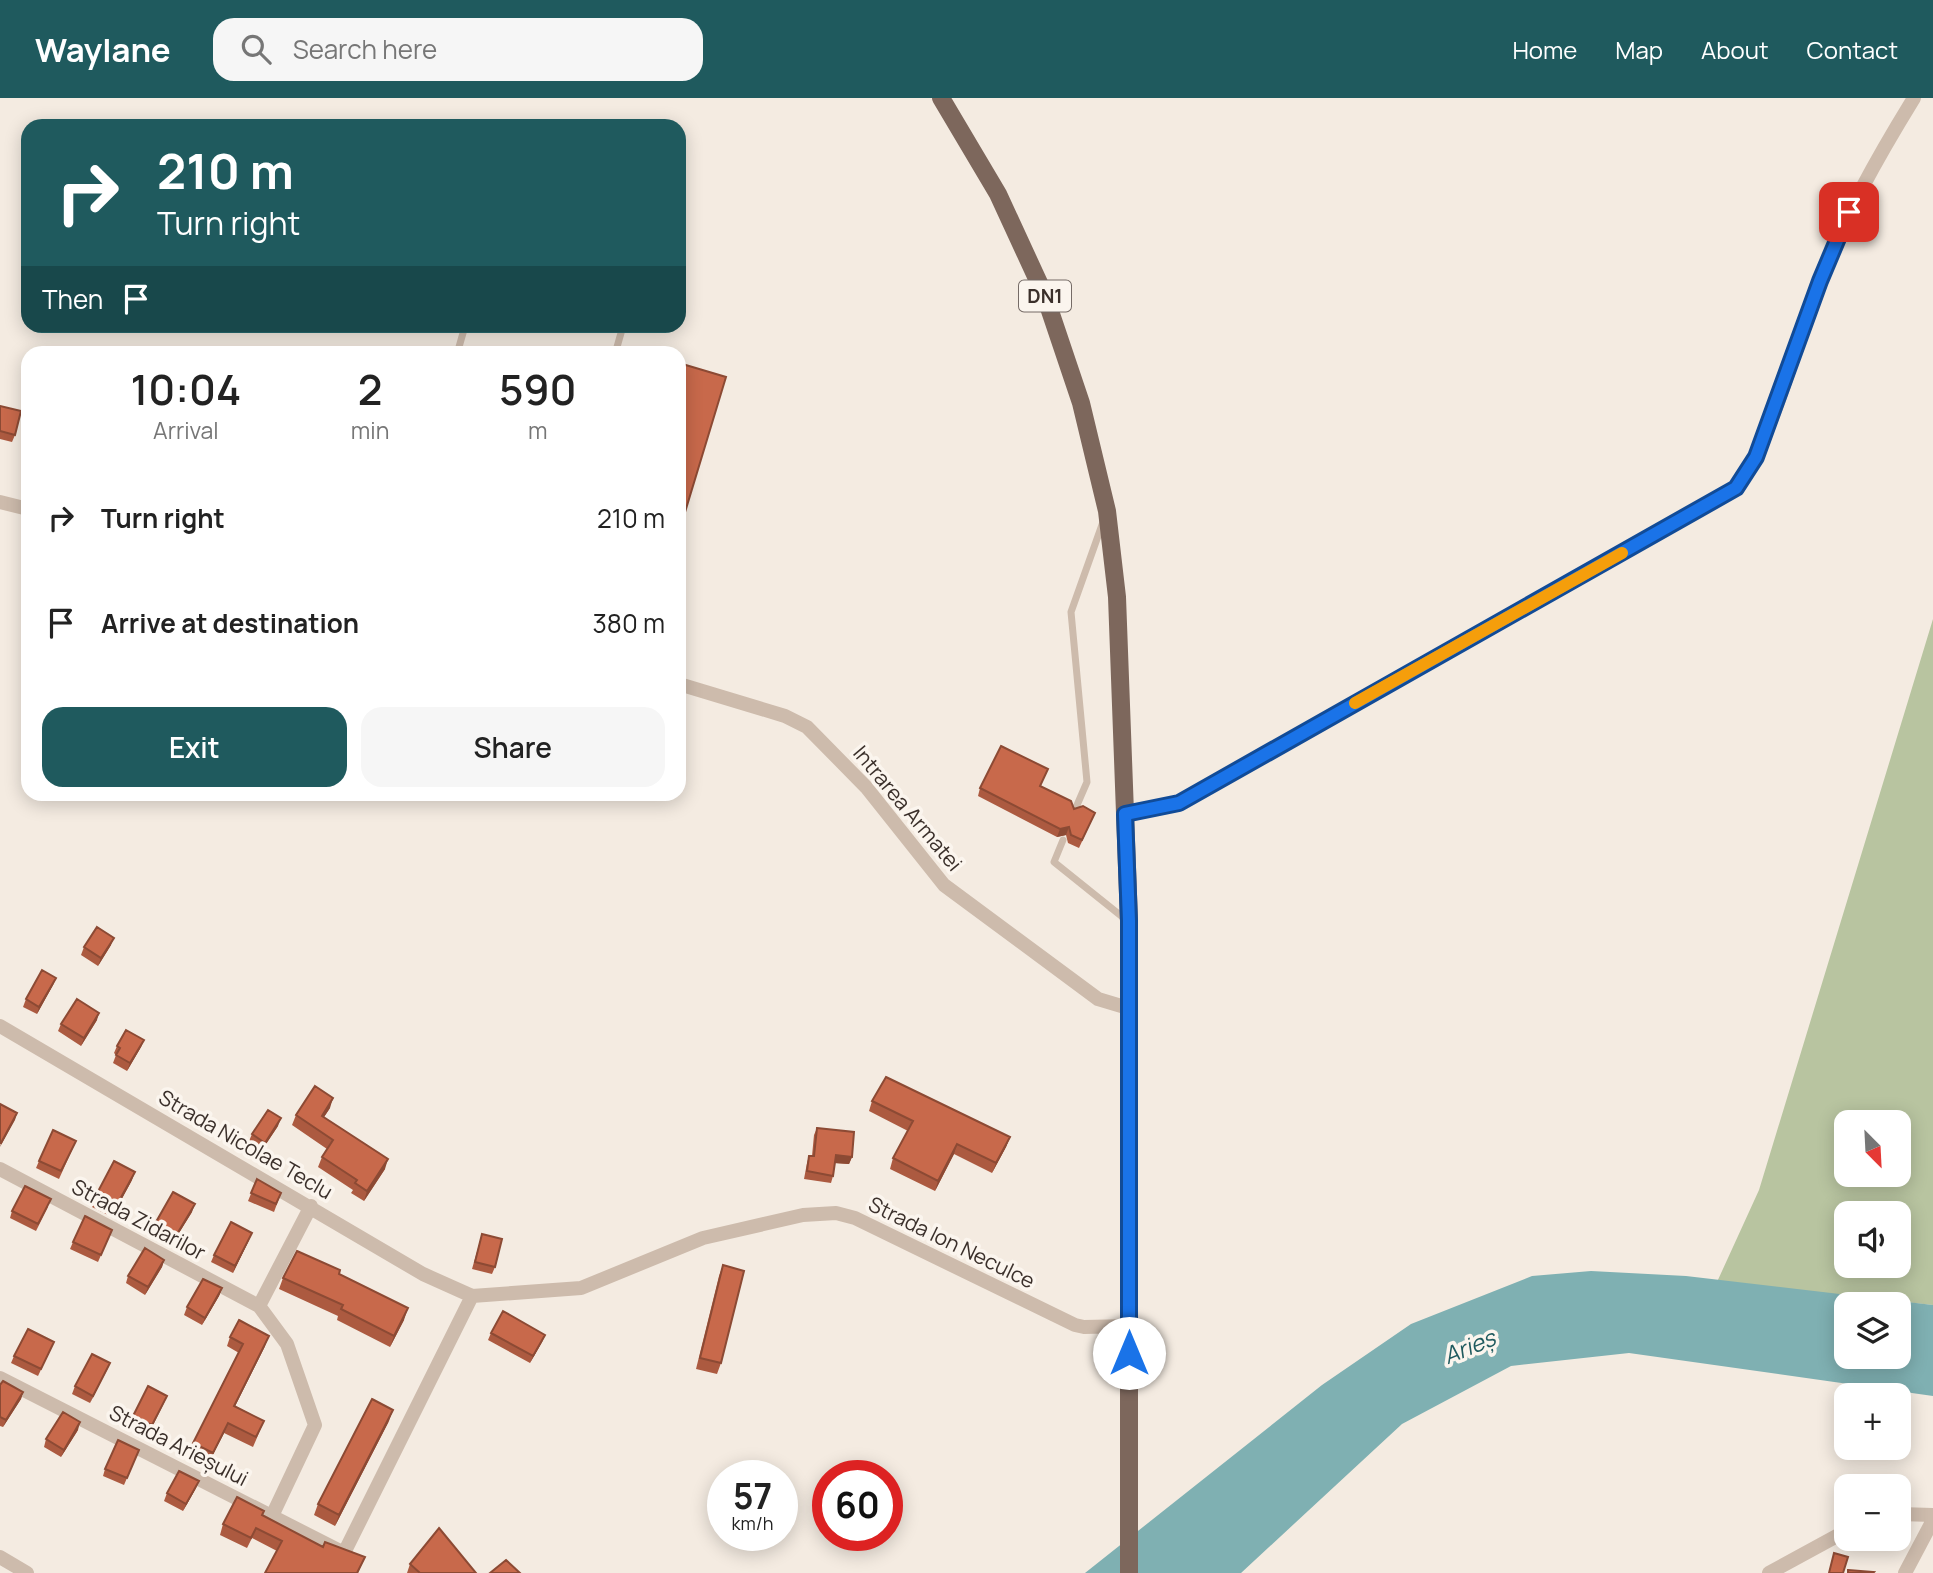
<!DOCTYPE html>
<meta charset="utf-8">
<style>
:root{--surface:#fff;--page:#f6f6f6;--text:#222;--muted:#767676;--accent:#1f5a5e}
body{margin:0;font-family:Manrope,sans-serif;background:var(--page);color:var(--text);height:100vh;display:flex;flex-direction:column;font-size:26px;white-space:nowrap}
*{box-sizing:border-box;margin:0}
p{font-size:23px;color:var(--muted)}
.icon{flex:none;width:38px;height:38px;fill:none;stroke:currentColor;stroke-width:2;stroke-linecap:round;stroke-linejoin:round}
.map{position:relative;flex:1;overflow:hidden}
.details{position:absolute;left:21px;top:248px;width:665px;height:455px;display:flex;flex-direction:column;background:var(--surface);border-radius:21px;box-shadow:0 4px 18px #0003}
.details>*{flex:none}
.top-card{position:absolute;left:21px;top:21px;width:665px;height:214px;border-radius:21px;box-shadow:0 4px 18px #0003;background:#1f5a5e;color:#fff;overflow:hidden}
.needle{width:46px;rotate:156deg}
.buttons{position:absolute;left:1834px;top:1012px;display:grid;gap:14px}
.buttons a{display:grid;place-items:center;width:77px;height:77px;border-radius:14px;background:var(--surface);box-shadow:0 4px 18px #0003;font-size:35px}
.speed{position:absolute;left:707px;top:1362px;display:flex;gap:14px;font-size:35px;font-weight:700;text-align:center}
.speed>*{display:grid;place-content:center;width:91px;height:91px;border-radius:50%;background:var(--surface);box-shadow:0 4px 18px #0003;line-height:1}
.speed small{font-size:18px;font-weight:400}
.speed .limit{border:10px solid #d22;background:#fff;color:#111}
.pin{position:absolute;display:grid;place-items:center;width:60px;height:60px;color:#fff;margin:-30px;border-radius:14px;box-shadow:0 4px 10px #0006}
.me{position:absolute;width:77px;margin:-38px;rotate:0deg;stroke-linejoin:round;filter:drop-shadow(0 0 5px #0008)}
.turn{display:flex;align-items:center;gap:24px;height:147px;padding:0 21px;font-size:32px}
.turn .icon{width:91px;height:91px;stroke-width:2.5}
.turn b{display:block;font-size:49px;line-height:60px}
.then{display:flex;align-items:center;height:66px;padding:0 21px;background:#0003;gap:14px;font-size:26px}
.eta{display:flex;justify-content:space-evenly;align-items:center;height:119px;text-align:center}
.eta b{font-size:42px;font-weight:600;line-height:49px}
.action{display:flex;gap:14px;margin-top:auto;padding:14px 21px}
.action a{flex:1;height:80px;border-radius:21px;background:var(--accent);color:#fff;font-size:28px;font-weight:600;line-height:80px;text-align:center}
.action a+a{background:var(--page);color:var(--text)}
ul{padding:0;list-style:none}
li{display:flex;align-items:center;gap:21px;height:105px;padding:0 21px}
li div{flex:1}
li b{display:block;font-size:26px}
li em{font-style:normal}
header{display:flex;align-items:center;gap:42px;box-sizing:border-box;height:98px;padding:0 35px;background:var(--accent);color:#fff}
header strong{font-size:33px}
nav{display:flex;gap:38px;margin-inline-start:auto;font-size:24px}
.search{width:490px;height:63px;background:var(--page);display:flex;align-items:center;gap:18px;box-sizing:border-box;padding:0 24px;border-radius:21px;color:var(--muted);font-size:26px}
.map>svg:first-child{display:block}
</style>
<header>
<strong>Waylane</strong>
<div class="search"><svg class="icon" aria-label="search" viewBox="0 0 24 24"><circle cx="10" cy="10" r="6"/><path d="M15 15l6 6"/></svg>Search here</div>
<nav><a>Home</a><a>Map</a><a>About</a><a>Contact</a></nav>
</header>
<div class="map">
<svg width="1933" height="1475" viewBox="0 0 1933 1475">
<rect width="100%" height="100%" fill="#f4ebe1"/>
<!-- green -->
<path fill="#b8c4a0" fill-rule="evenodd" d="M 1933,521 L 1933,1207 L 1717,1184 L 1759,1092 ZM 1846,1024 L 1899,1024 L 1899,1076 L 1846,1076 ZM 1846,1115 L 1899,1115 L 1899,1167 L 1846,1167 Z"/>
<!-- water -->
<path fill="#7fb0b2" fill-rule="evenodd" d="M 1591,1173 L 1686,1178 L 1933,1207 L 1933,1298 L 1629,1255 L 1511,1268 L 1402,1326 L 1241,1475 L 1085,1475 L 1322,1287 L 1411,1226 L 1532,1178 ZM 1846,1206 L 1899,1206 L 1899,1258 L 1846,1258 Z"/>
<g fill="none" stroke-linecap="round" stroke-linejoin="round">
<!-- lane -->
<path stroke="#cdbbac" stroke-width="7" d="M 457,256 L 465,228
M 615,256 L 623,228
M 1074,714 L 1087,684 L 1071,514 L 1103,424
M 1063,742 L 1054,764 L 1125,821"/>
<!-- street -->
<path stroke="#cdbbac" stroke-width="14" d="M 0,404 L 28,411
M 679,586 L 785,618 L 807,629 L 866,689 L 944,787 L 1098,901 L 1128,910
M 1125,716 L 1179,705 L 1736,390 C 1777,329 1793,253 1819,184 C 1844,119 1877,60 1914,0
M 0,928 L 423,1176 L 472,1198 L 581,1190 L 703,1140 L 803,1117 L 836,1115 L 855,1120 L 1075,1227 L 1084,1229 L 1129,1228
M 0,1071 L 259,1208 L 287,1246 L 315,1327 L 272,1418
M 259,1208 L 311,1108
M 0,1280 L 344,1455 L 472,1198
M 1899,1416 L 1933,1417
M 0,1459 L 27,1475
M 1769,1475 L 1846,1433
M 1905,1475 L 1933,1422"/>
<!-- primary -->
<path stroke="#7d675c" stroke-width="18" d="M 941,0 L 998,96 L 1045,198 L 1081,305 L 1107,413 L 1117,499 L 1129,823 L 1129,1475"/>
</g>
<!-- wall -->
<path fill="#ac5a40" d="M 0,308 L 15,337 L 12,344 L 0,341 Z
M 1048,671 L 1040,688 L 1074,711 L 1095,715 L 1079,750 L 1068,745 L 1066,737 L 1057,739 L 978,698 L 980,690 Z
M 111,847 L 98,868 L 81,857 L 84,849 Z
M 56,880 L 53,887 L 37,916 L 23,909 L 26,901 Z
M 97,922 L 81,948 L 58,933 L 61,926 Z
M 144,942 L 141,949 L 127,973 L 113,965 L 116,957 L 114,955 L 117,948 Z
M 872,1003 L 1010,1039 L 1006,1049 L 992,1075 L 954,1056 L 935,1093 L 890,1071 L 893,1060 L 908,1033 L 869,1013 Z
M 330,1010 L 324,1019 L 385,1071 L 364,1103 L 351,1095 L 353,1092 L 318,1069 L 322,1059 L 327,1051 L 292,1027 L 296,1017 Z
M 278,1028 L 262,1052 L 249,1043 L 252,1036 Z
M 817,1030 L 852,1059 L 849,1066 L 835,1065 L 833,1078 L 831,1085 L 804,1081 L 807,1065 L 809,1058 L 812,1058 L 814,1037 Z
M 73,1050 L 59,1081 L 36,1070 L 39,1063 Z
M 257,1081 L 281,1095 L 274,1114 L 248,1103 Z
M 132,1082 L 112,1119 L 92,1109 L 94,1101 Z
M 48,1109 L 36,1133 L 10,1120 L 12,1113 Z
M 192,1114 L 174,1143 L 153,1131 L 156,1124 Z
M 112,1132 L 98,1164 L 70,1151 L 73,1144 Z
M 482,1136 L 495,1169 L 492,1176 L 472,1171 Z
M 249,1142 L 233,1175 L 211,1164 L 214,1157 Z
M 164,1162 L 162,1169 L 145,1197 L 126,1185 L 128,1178 Z
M 723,1167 L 721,1265 L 717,1276 L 696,1271 L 719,1178 Z
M 339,1176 L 404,1222 L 390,1249 L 337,1222 L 338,1218 L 279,1191 L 283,1180 Z
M 222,1190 L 219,1198 L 202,1227 L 184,1217 L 187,1209 Z
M 491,1235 L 545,1237 L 542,1244 L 530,1265 L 488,1242 Z
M 230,1239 L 265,1248 L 235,1308 L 264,1323 L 253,1349 L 224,1335 L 209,1364 L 190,1355 L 193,1345 L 239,1255 L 227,1248 Z
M 54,1244 L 38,1278 L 11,1265 L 14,1258 Z
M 110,1265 L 90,1305 L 72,1296 L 75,1288 Z
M 0,1287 L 23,1294 L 21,1301 L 3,1329 L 0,1328 Z
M 167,1298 L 149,1335 L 130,1325 L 133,1318 Z
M 389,1323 L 335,1428 L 314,1417 L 318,1406 Z
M 78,1332 L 61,1359 L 44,1349 L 46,1341 Z
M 139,1352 L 124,1387 L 103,1378 L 105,1371 Z
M 196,1390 L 183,1413 L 164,1403 L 167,1395 Z
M 262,1418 L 323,1449 L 365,1459 L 358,1475 L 265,1475 L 277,1453 L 252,1440 L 247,1450 L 220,1437 L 223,1426 Z
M 410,1466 L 476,1475 L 407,1475 Z"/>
<!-- shaded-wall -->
<path fill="#8c4a34" d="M 1069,729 L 1066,737 L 1057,739 L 1060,731 Z
M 114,840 L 111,847 L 98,868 L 101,860 Z
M 56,880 L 53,887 L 37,916 L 39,909 Z
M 99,915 L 97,922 L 81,948 L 84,940 Z
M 144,942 L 141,949 L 127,973 L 130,965 Z
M 333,1000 L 330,1010 L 318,1028 L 322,1018 Z
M 17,1015 L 15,1022 L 0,1049 L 1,1045 Z
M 281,1020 L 278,1028 L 262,1052 L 265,1045 Z
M 1010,1039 L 1006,1049 L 992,1075 L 996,1065 Z
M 957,1046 L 954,1056 L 935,1093 L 938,1083 Z
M 836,1057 L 852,1059 L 849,1066 L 834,1065 Z
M 388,1061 L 385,1071 L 364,1103 L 367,1093 Z
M 135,1074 L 132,1082 L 112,1119 L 114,1112 Z
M 195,1106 L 192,1114 L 174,1143 L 177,1136 Z
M 252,1135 L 249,1142 L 233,1175 L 235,1168 Z
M 164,1162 L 162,1169 L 145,1197 L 148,1189 Z
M 222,1190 L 219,1198 L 202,1227 L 205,1220 Z
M 408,1210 L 404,1222 L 390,1249 L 394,1238 Z
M 545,1237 L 542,1244 L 530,1265 L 533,1258 Z
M 269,1238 L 265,1248 L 230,1318 L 234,1308 Z
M 110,1265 L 107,1272 L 90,1305 L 93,1298 Z
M 23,1294 L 21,1301 L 3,1329 L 6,1322 Z
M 167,1298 L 164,1305 L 149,1335 L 152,1327 Z
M 393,1312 L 389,1323 L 335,1428 L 339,1417 Z
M 80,1324 L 78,1332 L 61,1359 L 64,1352 Z
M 228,1325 L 224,1335 L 209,1364 L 213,1355 Z
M 199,1383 L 196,1390 L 183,1413 L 186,1406 Z"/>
<!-- building -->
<path fill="#c8694b" stroke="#8c4a34" stroke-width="2" d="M 679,265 L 726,279 L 679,434 Z
M 0,308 L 21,313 L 15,337 L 0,333 Z
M 1001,648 L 1048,671 L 1040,688 L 1071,703 L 1074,711 L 1083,708 L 1095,715 L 1082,742 L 1071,737 L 1069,729 L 1060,731 L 980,690 Z
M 97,829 L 114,840 L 101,860 L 84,849 Z
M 42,872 L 56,880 L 39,909 L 26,901 Z
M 77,901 L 99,915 L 84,940 L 61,926 Z
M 126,932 L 144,942 L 130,965 L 116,957 L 120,950 L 117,948 Z
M 886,979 L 1010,1039 L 996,1065 L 957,1046 L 938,1083 L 893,1060 L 913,1023 L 872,1003 Z
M 315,988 L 333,1000 L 322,1018 L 388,1061 L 367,1093 L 355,1085 L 357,1082 L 322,1059 L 333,1042 L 296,1017 Z
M 0,1006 L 17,1015 L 1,1045 L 0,1045 Z
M 268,1012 L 281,1020 L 265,1045 L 252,1036 Z
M 817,1030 L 854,1034 L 852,1059 L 836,1057 L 833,1078 L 807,1073 L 809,1058 L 814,1058 Z
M 53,1032 L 76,1043 L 61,1073 L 39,1063 Z
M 114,1063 L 135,1074 L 114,1112 L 94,1101 Z
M 257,1081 L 281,1095 L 276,1106 L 251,1095 Z
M 25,1088 L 51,1101 L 38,1126 L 12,1113 Z
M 173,1094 L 195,1106 L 177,1136 L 156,1124 Z
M 85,1118 L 112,1132 L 101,1157 L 73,1144 Z
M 231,1124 L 252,1135 L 235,1168 L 214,1157 Z
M 482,1136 L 502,1141 L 495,1169 L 475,1164 Z
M 145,1150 L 164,1162 L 148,1189 L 128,1178 Z
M 297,1153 L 340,1172 L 339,1176 L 408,1210 L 394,1238 L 341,1211 L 343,1207 L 283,1180 Z
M 723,1167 L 744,1173 L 721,1265 L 700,1260 Z
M 203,1181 L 222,1190 L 205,1220 L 187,1209 Z
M 503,1213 L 545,1237 L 533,1258 L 491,1235 Z
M 239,1222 L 269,1238 L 234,1308 L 264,1323 L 256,1339 L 228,1325 L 213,1355 L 193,1345 L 243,1246 L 230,1239 Z
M 28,1231 L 54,1244 L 41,1271 L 14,1258 Z
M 92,1256 L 110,1265 L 93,1298 L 75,1288 Z
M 3,1283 L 23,1294 L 6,1322 L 0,1319 L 0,1287 Z
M 148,1288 L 167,1298 L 152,1327 L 133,1318 Z
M 372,1301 L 393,1312 L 339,1417 L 318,1406 Z
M 63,1314 L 80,1324 L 64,1352 L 46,1341 Z
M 118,1342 L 139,1352 L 127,1380 L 105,1371 Z
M 179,1373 L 199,1383 L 186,1406 L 167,1395 Z
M 237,1399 L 264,1413 L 262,1417 L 323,1449 L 325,1444 L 365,1459 L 357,1475 L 265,1475 L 282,1443 L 256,1430 L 251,1440 L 223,1426 Z
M 439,1430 L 476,1475 L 420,1475 L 410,1466 Z
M 1834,1455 L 1848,1459 L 1843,1475 L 1829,1475 Z
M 506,1462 L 520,1475 L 490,1475 Z
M 1848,1472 L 1874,1474 L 1873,1475 L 1848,1475 Z"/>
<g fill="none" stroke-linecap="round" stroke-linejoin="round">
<defs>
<path id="route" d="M 1129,1255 L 1129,823 L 1125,716 L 1179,705 L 1736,390 L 1756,359 L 1820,183 L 1849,114"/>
</defs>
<!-- route casing -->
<use href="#route" stroke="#114b97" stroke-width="18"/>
<!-- route -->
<use href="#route" stroke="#1a73e8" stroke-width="12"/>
<!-- slow -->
<path stroke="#f59e0b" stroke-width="12" d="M 1355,605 L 1622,455"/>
</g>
<g text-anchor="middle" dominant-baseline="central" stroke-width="7" stroke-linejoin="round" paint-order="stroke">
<!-- shield labels -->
<rect fill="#fbf5ee" stroke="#756b66" stroke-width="2" x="1019" y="182.5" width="52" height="31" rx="5"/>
<g font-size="19" font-weight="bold" fill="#3b302b">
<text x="1045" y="198">DN1</text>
</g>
<!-- street labels -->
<g font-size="21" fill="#3b302b" stroke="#fbf5ee">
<text transform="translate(908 710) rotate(50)">Intrarea Armatei</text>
<text transform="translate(246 1046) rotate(30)">Strada Nicolae Teclu</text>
<text transform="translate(139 1121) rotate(28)">Strada Zidarilor</text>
<text transform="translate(952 1144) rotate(26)">Strada Ion Neculce</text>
<text transform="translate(179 1347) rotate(27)">Strada Arieșului</text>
</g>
<!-- water labels -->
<g font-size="23" font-style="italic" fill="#1f5a5e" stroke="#fbf5ee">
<text transform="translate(1469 1248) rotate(-22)">Arieș</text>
</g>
</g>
</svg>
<div class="buttons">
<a><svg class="needle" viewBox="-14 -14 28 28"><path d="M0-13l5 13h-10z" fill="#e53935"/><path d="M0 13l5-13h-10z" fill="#767676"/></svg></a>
<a><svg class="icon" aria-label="sound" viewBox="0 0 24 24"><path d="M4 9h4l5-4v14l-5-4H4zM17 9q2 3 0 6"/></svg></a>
<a><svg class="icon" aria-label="layers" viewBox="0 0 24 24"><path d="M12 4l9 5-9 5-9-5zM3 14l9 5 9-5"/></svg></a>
<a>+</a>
<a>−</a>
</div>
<div class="speed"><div>57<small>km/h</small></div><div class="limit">60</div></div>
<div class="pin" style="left:1849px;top:114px;background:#d93025"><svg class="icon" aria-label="arrive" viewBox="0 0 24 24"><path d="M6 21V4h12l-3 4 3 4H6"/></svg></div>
<svg class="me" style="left:1129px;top:1255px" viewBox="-20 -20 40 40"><circle r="19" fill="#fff"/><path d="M0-13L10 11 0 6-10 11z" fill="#1a73e8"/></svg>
<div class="top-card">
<div class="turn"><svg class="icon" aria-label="right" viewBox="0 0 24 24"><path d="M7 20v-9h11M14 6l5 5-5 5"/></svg><div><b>210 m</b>Turn right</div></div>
<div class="then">Then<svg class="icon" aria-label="arrive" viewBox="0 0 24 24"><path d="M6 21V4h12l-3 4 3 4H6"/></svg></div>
</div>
<section class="details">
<div class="eta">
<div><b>10:04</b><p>Arrival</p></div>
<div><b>2</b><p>min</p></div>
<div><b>590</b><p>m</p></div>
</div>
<ul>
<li><svg class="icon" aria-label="right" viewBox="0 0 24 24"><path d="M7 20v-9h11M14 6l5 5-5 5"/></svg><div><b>Turn right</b></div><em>210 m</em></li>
<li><svg class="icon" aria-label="arrive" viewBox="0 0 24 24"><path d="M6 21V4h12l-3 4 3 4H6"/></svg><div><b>Arrive at destination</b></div><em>380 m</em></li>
</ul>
<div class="action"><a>Exit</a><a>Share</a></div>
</section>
</div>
